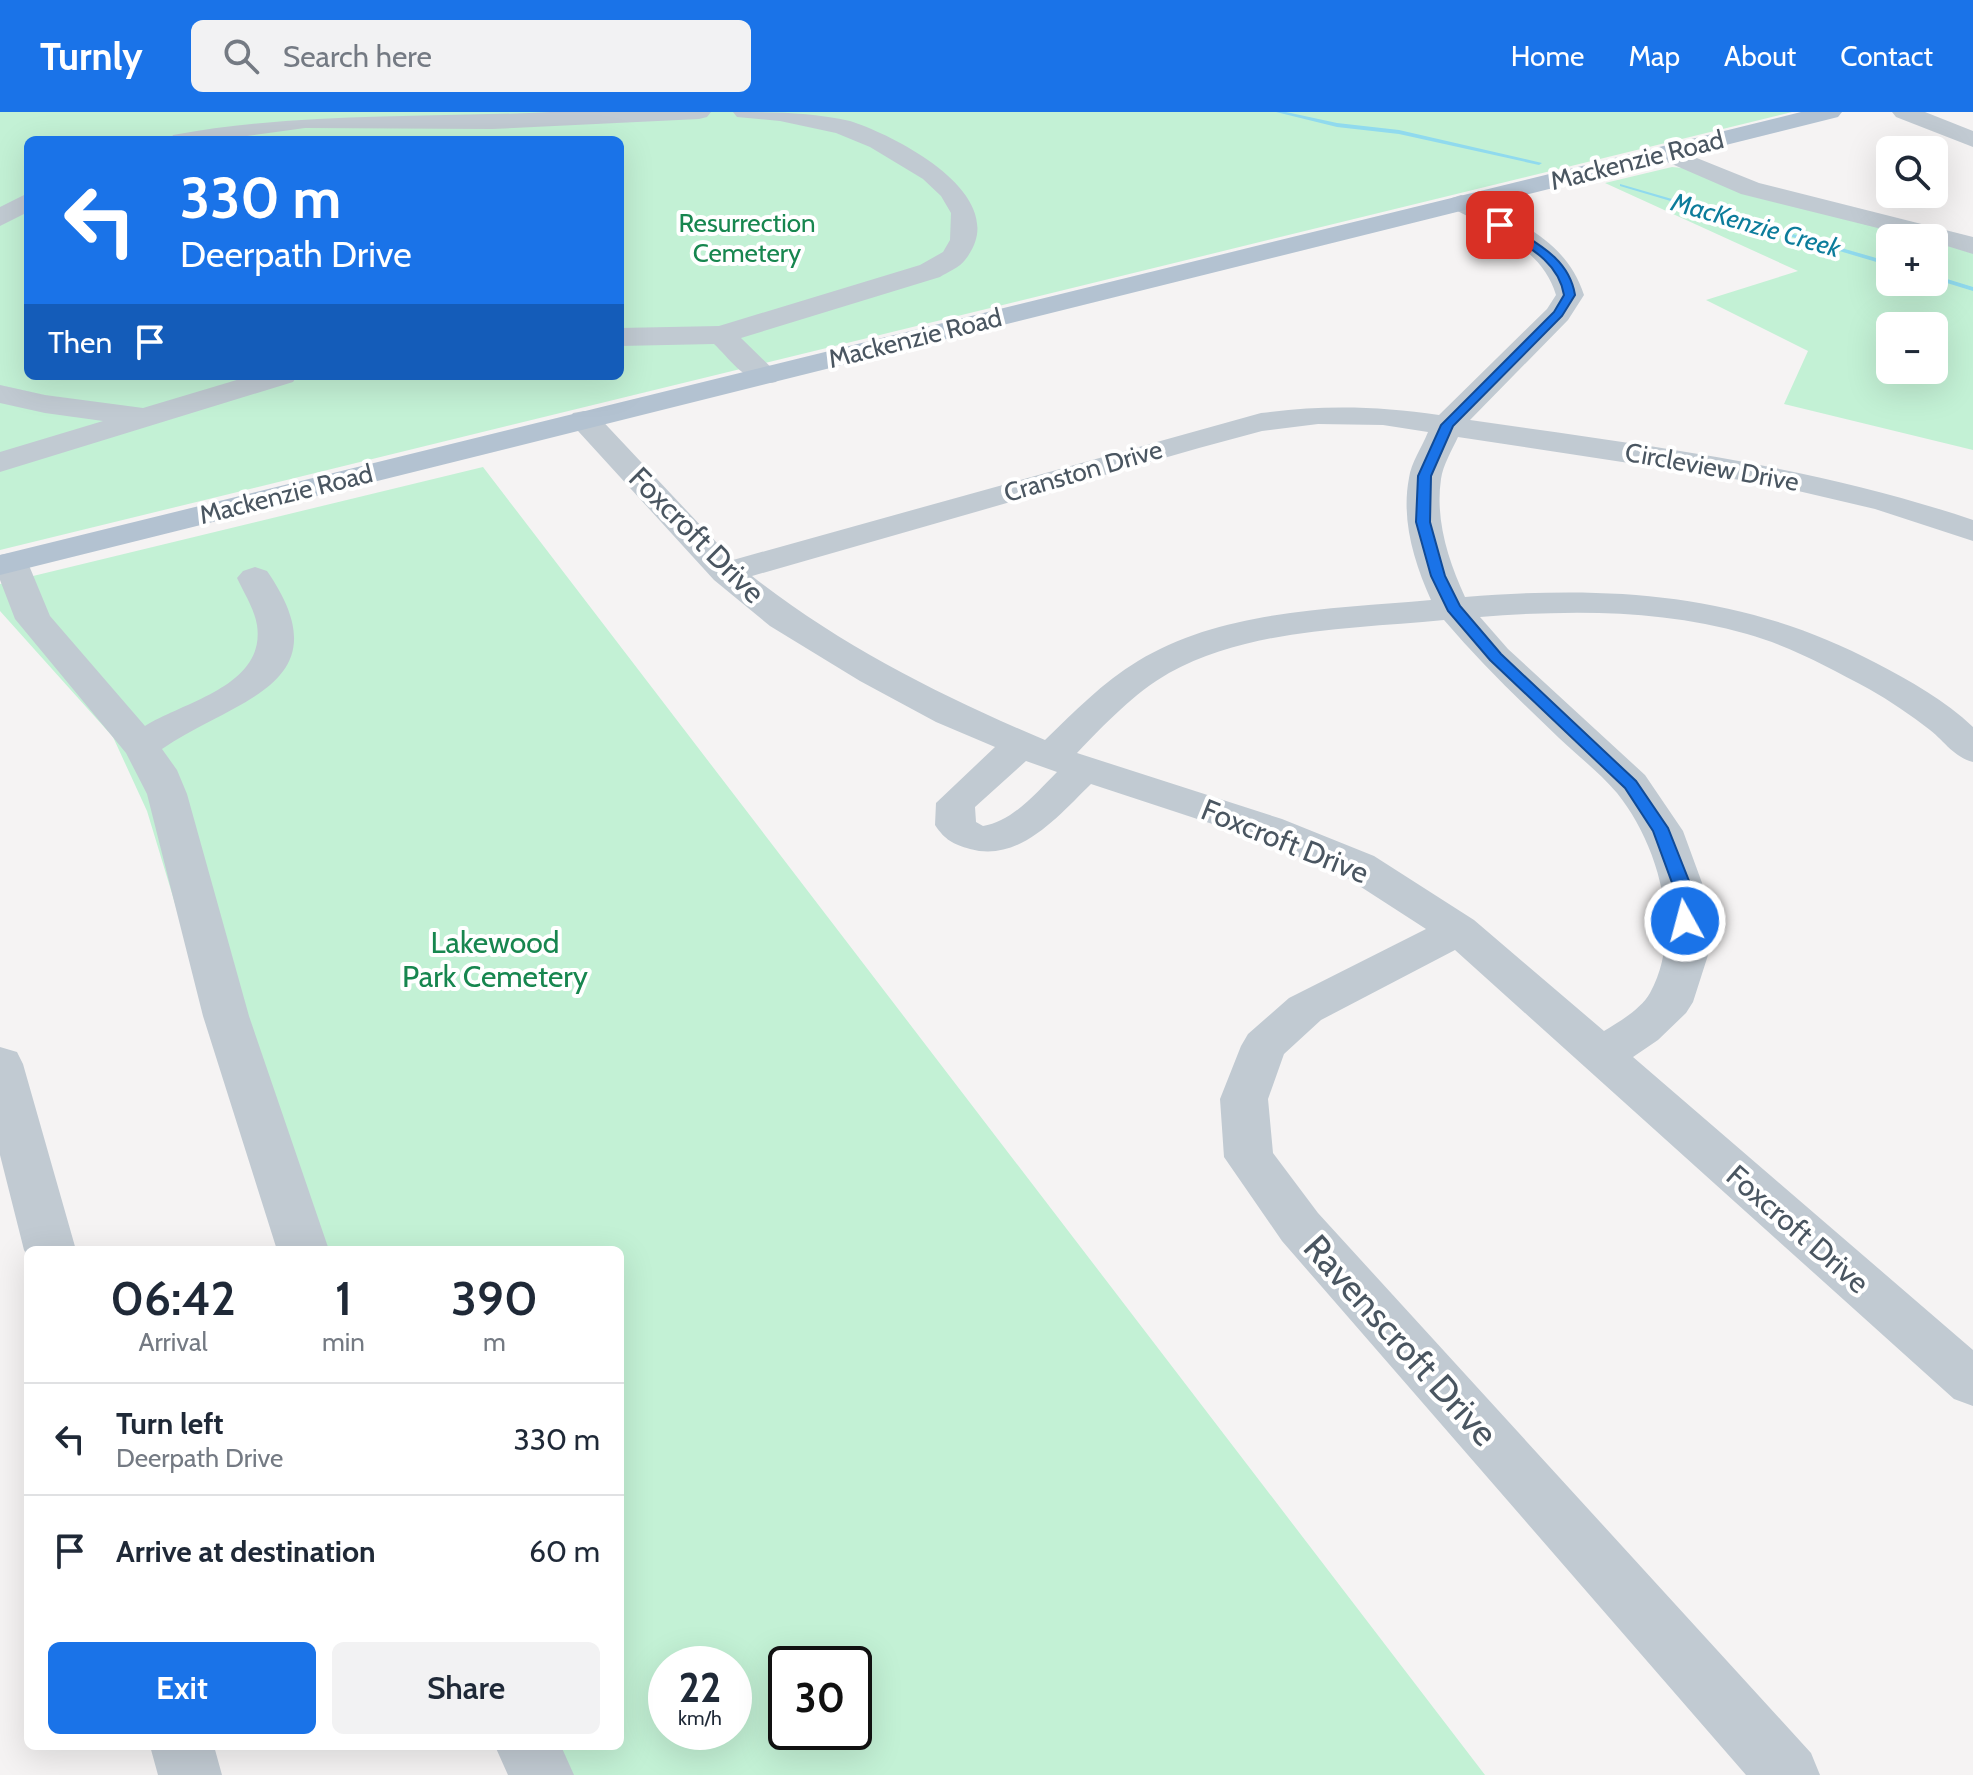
<!DOCTYPE html>
<meta charset="utf-8">
<style>
:root{--surface:#fff;--page:#f2f2f3;--text:#1f2937;--muted:#747a83;--line:#e0e1e3;--accent:#1a73e8}
body{margin:0;font-family:Cabin,sans-serif;background:var(--page);color:var(--text);height:100vh;display:flex;flex-direction:column;font-size:30px;white-space:nowrap}
*{box-sizing:border-box;margin:0}
p{font-size:26px;color:var(--muted)}
.icon{flex:none;width:44px;height:44px;fill:none;stroke:currentColor;stroke-width:2;stroke-linecap:round;stroke-linejoin:round}
.map{position:relative;flex:1;overflow:hidden}
.panel{position:absolute;left:24px;top:1134px;width:600px;height:504px;display:flex;flex-direction:column;background:var(--surface);border-radius:12px;box-shadow:0 8px 32px #0002}
.panel>*{flex:none}
.top-card{position:absolute;left:24px;top:24px;width:600px;height:244px;border-radius:12px;box-shadow:0 8px 32px #0002;background:#1a73e8;color:#fff;overflow:hidden}
.fabs{position:absolute;left:1876px;top:24px;display:grid;gap:16px}
.fabs a{display:grid;place-items:center;width:72px;height:72px;border-radius:12px;background:var(--surface);box-shadow:0 8px 32px #0002;font-size:40px}
.speed{position:absolute;left:648px;top:1534px;display:flex;gap:16px;font-size:40px;font-weight:700;text-align:center}
.speed>*{display:grid;place-content:center;width:104px;height:104px;border-radius:50%;background:var(--surface);box-shadow:0 8px 32px #0002;line-height:1}
.speed small{font-size:20px;font-weight:400}
.speed .limit{border:4px solid #111;border-radius:12px;background:#fff;color:#111}
.pin{position:absolute;display:grid;place-items:center;width:68px;height:68px;color:#fff;margin:-34px;border-radius:16px;box-shadow:0 4px 12px #0006}
.me{position:absolute;width:88px;margin:-44px;rotate:353deg;stroke-linejoin:round;filter:drop-shadow(0 0 6px #0008)}
.turn{display:flex;align-items:center;gap:28px;height:168px;padding:0 24px;font-size:36px}
.turn .icon{width:104px;height:104px;stroke-width:2.5}
.turn b{display:block;font-size:56px;line-height:68px}
.then{display:flex;align-items:center;height:76px;padding:0 24px;background:#0003;gap:16px;font-size:30px}
.eta{display:flex;justify-content:space-evenly;align-items:center;height:136px;text-align:center}
.eta b{font-size:48px;font-weight:600;line-height:56px}
.cta{display:flex;gap:16px;margin-top:auto;padding:16px 24px}
.cta a{flex:1;height:92px;border-radius:12px;background:var(--accent);color:#fff;font-size:32px;font-weight:600;line-height:92px;text-align:center}
.cta a+a{background:var(--page);color:var(--text)}
ul{padding:0;list-style:none}
li{display:flex;align-items:center;gap:24px;height:112px;padding:0 24px;border-top:2px solid var(--line)}
li div{flex:1}
li b{display:block;font-size:30px}
li em{font-style:normal}
header{display:flex;align-items:center;gap:48px;box-sizing:border-box;height:112px;padding:0 40px;background:var(--accent);color:#fff}
header strong{font-size:38px}
nav{display:flex;gap:44px;margin-inline-start:auto;font-size:28px}
.search{width:560px;height:72px;background:var(--page);display:flex;align-items:center;gap:20px;box-sizing:border-box;padding:0 28px;border-radius:12px;color:var(--muted);font-size:30px}
.map>svg:first-child{display:block}
</style>
<header>
<strong>Turnly</strong>
<div class="search"><svg class="icon" aria-label="search" viewBox="0 0 24 24"><circle cx="10" cy="10" r="6"/><path d="M15 15l6 6"/></svg>Search here</div>
<nav><a>Home</a><a>Map</a><a>About</a><a>Contact</a></nav>
</header>
<div class="map">
<svg width="1973" height="1663" viewBox="0 0 1973 1663">
<rect width="100%" height="100%" fill="#f5f3f3"/>
<!-- green -->
<path fill="#c3f1d5" fill-rule="evenodd" d="M 0,0 L 1792,0 L 0,438 ZM 28,28 L 620,28 L 620,264 L 28,264 Z
M 1672,55 L 1683,56 L 1930,126 L 1890,126 L 1890,170 L 1934,170 L 1934,127 L 1973,139 L 1973,338 L 1784,292 L 1808,239 L 1706,188 L 1798,159 L 1605,71 ZM 1890,214 L 1934,214 L 1934,258 L 1890,258 Z
M 483,355 L 1485,1663 L 518,1663 L 502,1634 L 620,1634 L 620,1138 L 280,1138 L 147,699 L 113,625 L 0,499 L 0,472 ZM 666,1552 L 734,1552 L 734,1620 L 666,1620 ZM 786,1552 L 854,1552 L 854,1620 L 786,1620 Z"/>
<g fill="none" stroke-linecap="round" stroke-linejoin="round">
<!-- stream -->
<path fill="#90daee" fill-rule="evenodd" d="M 1276,0 L 1286,0 L 1337,11 L 1399,18 L 1542,51 L 1539,53 L 1399,22 L 1337,15 Z
M 1620,72 L 1890,150 L 1890,154 L 1620,74 Z
M 1934,163 L 1973,175 L 1973,179 L 1934,167 Z"/>
<!-- minor -->
<path fill="#c1cad2" fill-rule="evenodd" d="M 551,0 L 711,0 L 707,5 L 699,7 L 492,17 L 305,16 L 218,28 L 170,28 L 173,23 C 297,0 424,6 551,0 Z
M 733,0 C 773,0 812,0 850,9 C 897,24 1016,85 965,148 C 960,155 948,160 940,165 L 741,226 L 780,264 L 776,270 C 750,277 731,248 714,232 L 620,234 L 620,216 L 719,214 L 920,153 L 943,140 L 950,128 L 951,101 L 941,84 L 923,67 L 870,35 L 836,21 L 780,9 L 737,5 Z
M 1892,0 L 1925,0 L 1973,19 L 1973,35 L 1896,5 Z
M 1667,34 L 1759,71 L 1973,125 L 1973,142 L 1934,130 L 1934,126 L 1918,126 L 1741,82 L 1658,46 L 1655,41 L 1658,36 Z
M 28,81 L 28,100 L 0,114 L 0,95 Z
M 1461,83 C 1473,86 1484,93 1496,99 C 1535,118 1570,139 1584,183 L 1568,208 L 1470,308 C 1641,333 1808,352 1973,408 L 1973,429 L 1875,397 L 1773,373 L 1458,325 C 1452,338 1443,353 1441,367 C 1435,407 1448,448 1465,485 C 1613,473 1743,481 1876,551 C 1910,569 1945,588 1973,615 L 1973,650 C 1954,645 1945,630 1930,618 C 1911,603 1890,589 1869,577 C 1830,556 1790,534 1747,522 C 1660,497 1569,498 1480,505 L 1508,537 L 1645,663 L 1683,719 L 1705,779 L 1709,840 L 1693,890 L 1686,901 L 1658,928 L 1633,945 L 1973,1238 L 1973,1294 L 1954,1287 L 1455,838 L 1321,908 L 1284,942 L 1268,987 L 1273,1041 L 1318,1101 L 1811,1641 L 1820,1663 L 1746,1663 L 1282,1129 L 1224,1045 L 1220,987 L 1241,934 L 1248,922 L 1289,886 L 1426,817 L 1344,764 L 1252,725 L 1091,672 C 1059,703 1020,751 970,737 C 953,732 945,728 935,713 L 936,691 L 995,635 L 936,610 L 860,569 L 770,514 L 714,468 L 568,308 L 573,301 L 584,299 L 595,301 L 733,448 L 1261,301 C 1322,293 1378,294 1439,303 L 1547,197 L 1556,183 C 1542,135 1492,118 1452,96 L 1448,91 L 1452,86 ZM 1318,312 L 1383,313 L 1428,320 C 1422,335 1411,351 1409,366 C 1401,408 1414,450 1431,488 C 1335,497 1223,497 1138,549 C 1103,570 1074,600 1045,628 C 941,584 841,534 752,464 L 1199,336 L 1262,319 ZM 1444,508 C 1480,550 1519,588 1559,626 C 1578,644 1600,661 1617,681 C 1658,732 1684,820 1650,881 C 1641,897 1619,910 1604,919 L 1474,808 L 1374,744 L 1282,707 L 1077,641 C 1105,612 1134,581 1169,561 C 1251,516 1353,517 1444,508 ZM 1026,649 L 1057,660 C 1037,680 1012,710 983,714 L 976,710 L 975,695 Z
M 250,264 L 297,264 L 293,270 L 0,360 L 0,340 L 103,309 L 45,301 L 0,291 L 0,273 L 45,283 L 143,296 Z
M 11,441 L 23,444 L 28,451 L 50,504 L 145,614 C 185,589 266,574 257,513 C 254,496 244,481 237,466 L 243,459 L 255,455 L 267,459 C 346,573 234,587 162,637 L 177,658 L 187,682 L 249,904 L 329,1138 L 277,1138 L 203,904 L 147,682 L 126,641 L 15,507 L 0,468 L 0,443 Z
M 0,935 L 17,940 L 23,952 L 76,1138 L 28,1138 L 28,1145 L 24,1138 L 0,1043 Z
M 150,1634 L 214,1634 L 222,1663 L 158,1663 Z
M 495,1634 L 561,1634 L 574,1663 L 508,1663 Z"/>
<!-- major -->
<path fill="#b3c2d1" fill-rule="evenodd" d="M 1801,0 L 1842,0 L 1838,5 L 0,463 L 0,443 Z"/>
</g>
<!-- route -->
<path fill="#1a73e8" stroke="#114b97" stroke-width="2" d="M 1496,110 L 1503,110 C 1534,130 1569,145 1575,183 L 1562,204 L 1453,314 L 1431,364 L 1430,410 L 1445,464 L 1460,494 L 1501,542 L 1636,669 L 1668,716 L 1693,779 L 1694,809 L 1692,813 L 1685,815 L 1676,809 L 1675,779 L 1653,719 L 1625,676 L 1490,548 L 1448,499 L 1431,464 L 1416,410 L 1418,364 L 1441,313 L 1554,200 L 1564,183 C 1558,147 1524,133 1496,115 Z"/>
<g text-anchor="middle" dominant-baseline="central" stroke-width="8" stroke-linejoin="round" paint-order="stroke">
<!-- far-street labels -->
<g font-size="26" fill="#4a5661" stroke="#fff">
<text transform="translate(1637 48) rotate(-14)">Mackenzie Road</text>
<text transform="translate(915 226) rotate(-14)">Mackenzie Road</text>
<text transform="translate(1712 355) rotate(10)">Circleview Drive</text>
<text transform="translate(1083 359) rotate(-16)">Cranston Drive</text>
<text transform="translate(286 382) rotate(-14)">Mackenzie Road</text>
</g>
<!-- far-park labels -->
<g font-size="26" fill="#17864f" stroke="#fff">
<text x="747" y="111">Resurrection<tspan x="747" dy="30">Cemetery</tspan></text>
</g>
<!-- far-water labels -->
<g font-size="26" font-style="italic" fill="#0c7c9b" stroke="#fff">
<text transform="translate(1756 113) rotate(16)">MacKenzie Creek</text>
</g>
<!-- street labels -->
<g font-size="30" fill="#4a5661" stroke="#fff">
<text transform="translate(697 423) rotate(45)">Foxcroft Drive</text>
<text transform="translate(1285 729) rotate(22)">Foxcroft Drive</text>
<text transform="translate(1798 1117) rotate(41)">Foxcroft Drive</text>
</g>
<!-- park labels -->
<g font-size="30" fill="#17864f" stroke="#fff">
<text x="495" y="830">Lakewood<tspan x="495" dy="34">Park Cemetery</tspan></text>
</g>
<!-- near-street labels -->
<g font-size="36" fill="#4a5661" stroke="#fff">
<text transform="translate(1401 1228) rotate(48)">Ravenscroft Drive</text>
</g>
</g>
</svg>
<div class="fabs">
<a><svg class="icon" aria-label="search" viewBox="0 0 24 24"><circle cx="10" cy="10" r="6"/><path d="M15 15l6 6"/></svg></a>
<a>+</a>
<a>−</a>
</div>
<div class="speed"><div>22<small>km/h</small></div><div class="limit">30</div></div>
<div class="pin" style="left:1500px;top:113px;background:#d93025"><svg class="icon" aria-label="arrive" viewBox="0 0 24 24"><path d="M6 21V4h12l-3 4 3 4H6"/></svg></div>
<svg class="me" style="left:1685px;top:809px" viewBox="-20 -20 40 40"><circle r="17" fill="#1a73e8" stroke="#fff" stroke-width="3"/><path d="M0-11L8 9 0 5-8 9z" fill="#fff"/></svg>
<div class="top-card">
<div class="turn"><svg class="icon" aria-label="left" viewBox="0 0 24 24"><path d="M17 20v-9H6M10 6l-5 5 5 5"/></svg><div><b>330 m</b>Deerpath Drive</div></div>
<div class="then">Then<svg class="icon" aria-label="arrive" viewBox="0 0 24 24"><path d="M6 21V4h12l-3 4 3 4H6"/></svg></div>
</div>
<section class="panel">
<div class="eta">
<div><b>06:42</b><p>Arrival</p></div>
<div><b>1</b><p>min</p></div>
<div><b>390</b><p>m</p></div>
</div>
<ul>
<li><svg class="icon" aria-label="left" viewBox="0 0 24 24"><path d="M17 20v-9H6M10 6l-5 5 5 5"/></svg><div><b>Turn left</b><p>Deerpath Drive</p></div><em>330 m</em></li>
<li><svg class="icon" aria-label="arrive" viewBox="0 0 24 24"><path d="M6 21V4h12l-3 4 3 4H6"/></svg><div><b>Arrive at destination</b></div><em>60 m</em></li>
</ul>
<div class="cta"><a>Exit</a><a>Share</a></div>
</section>
</div>
